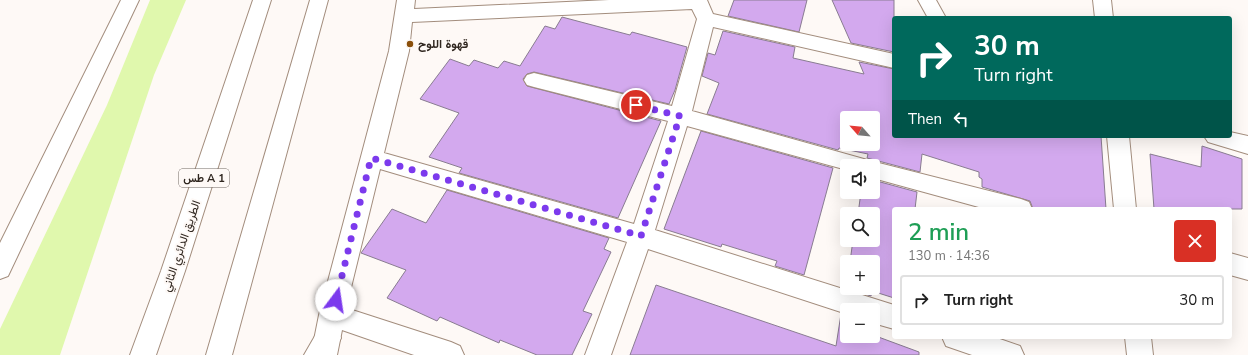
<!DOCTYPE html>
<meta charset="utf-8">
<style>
:root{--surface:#fff;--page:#f2f2f2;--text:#222;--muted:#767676;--line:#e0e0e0}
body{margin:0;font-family:"Nunito Sans",Vazirmatn,sans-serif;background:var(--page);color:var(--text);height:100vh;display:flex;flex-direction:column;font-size:15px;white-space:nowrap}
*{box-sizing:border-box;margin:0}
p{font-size:13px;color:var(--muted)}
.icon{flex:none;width:22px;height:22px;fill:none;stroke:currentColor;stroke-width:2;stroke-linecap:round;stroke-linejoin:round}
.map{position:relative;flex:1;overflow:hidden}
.panel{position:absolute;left:892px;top:207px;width:340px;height:132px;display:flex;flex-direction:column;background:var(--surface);border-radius:4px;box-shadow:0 4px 16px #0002}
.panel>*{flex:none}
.guide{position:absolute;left:892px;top:16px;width:340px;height:122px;border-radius:4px;box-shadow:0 4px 16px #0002;background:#00695c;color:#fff;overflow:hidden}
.needle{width:26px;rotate:297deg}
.tools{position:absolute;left:840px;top:111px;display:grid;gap:8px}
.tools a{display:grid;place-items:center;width:40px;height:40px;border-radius:4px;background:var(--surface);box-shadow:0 4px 16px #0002;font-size:20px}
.pin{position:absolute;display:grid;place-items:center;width:34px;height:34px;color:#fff;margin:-17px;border:2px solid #fff;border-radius:50%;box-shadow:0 1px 4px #0007}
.me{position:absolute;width:44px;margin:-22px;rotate:14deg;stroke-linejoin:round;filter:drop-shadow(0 0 3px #0008)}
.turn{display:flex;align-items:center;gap:14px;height:84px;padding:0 16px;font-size:18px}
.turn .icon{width:52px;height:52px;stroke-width:2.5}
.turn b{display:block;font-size:28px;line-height:34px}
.then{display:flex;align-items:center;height:38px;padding:0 16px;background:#0003;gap:8px;font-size:15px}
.round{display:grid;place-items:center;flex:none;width:42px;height:42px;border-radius:4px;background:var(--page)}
.headline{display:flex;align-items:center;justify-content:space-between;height:68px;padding:0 16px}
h1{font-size:24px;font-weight:600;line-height:30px;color:#1e9e55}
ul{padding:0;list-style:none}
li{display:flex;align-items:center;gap:12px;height:50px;margin:0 8px 6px;padding:0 8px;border:2px solid var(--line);border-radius:4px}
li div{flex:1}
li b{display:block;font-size:15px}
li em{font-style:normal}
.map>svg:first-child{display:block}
</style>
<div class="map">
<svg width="1248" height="355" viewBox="0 0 1248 355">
<rect width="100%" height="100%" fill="#fef9f6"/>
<!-- green -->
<path fill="#e0f8ad" d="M 150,0 L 186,0 L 154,75 L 60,355 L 0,355 L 0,329 L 107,105 Z"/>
<!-- building -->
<path fill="#d3a9ee" stroke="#897c91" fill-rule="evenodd" d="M 734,0 L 807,0 L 799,32 L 728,16 Z
M 832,0 L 894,0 L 894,52 L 851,43 Z
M 562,17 L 630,35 L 632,32 L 687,47 L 675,90 L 669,104 L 534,72 L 527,74 L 523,79 L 527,86 L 661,121 L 618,218 L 459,173 L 462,168 L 429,157 L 459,113 L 420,99 L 450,59 L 469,66 L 474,60 L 498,68 L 504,61 L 520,66 L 545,26 L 555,29 Z
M 723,31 L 795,47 L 793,58 L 864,74 L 859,62 L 894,69 L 894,136 L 1101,136 L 1106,209 L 1033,209 L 1030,201 L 982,187 L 982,179 L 979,177 L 979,172 L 922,154 L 920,172 L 867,158 L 868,154 L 839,148 L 838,150 L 707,114 L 719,83 L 702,76 L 708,53 L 715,55 ZM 847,118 L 873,118 L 873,144 L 847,144 Z
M 701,131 L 833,168 L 804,275 L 775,266 L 777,261 L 722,244 L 721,247 L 664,229 Z
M 1202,146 L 1242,159 L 1242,209 L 1154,209 L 1150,154 L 1201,167 Z
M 873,180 L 917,192 L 915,209 L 894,209 L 894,298 L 872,291 L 871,296 L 845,288 L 847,279 L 847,288 L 873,288 L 873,262 L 850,262 L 853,240 L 873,240 L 873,214 L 858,214 L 861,192 L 873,192 Z
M 447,190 L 609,238 L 604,249 L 611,252 L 583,311 L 592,314 L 572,355 L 537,355 L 500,340 L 499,343 L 440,317 L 437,321 L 387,298 L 406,270 L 361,253 L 392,209 L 426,223 Z
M 656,285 L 836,346 L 841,314 L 847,315 L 847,336 L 873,335 L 919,352 L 919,355 L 630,355 Z"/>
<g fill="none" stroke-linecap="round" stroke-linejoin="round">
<defs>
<path id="minor" d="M 121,0 L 139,0 L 8,276 L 0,279 L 0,243 Z
M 397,0 L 415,0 L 414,9 L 609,0 L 707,0 L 713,14 L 894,54 L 894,68 L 713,27 L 692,111 L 871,161 L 1021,199 L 1029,202 L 1032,209 L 986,209 L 873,178 L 873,166 L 847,166 L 847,170 L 687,126 L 655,230 L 894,305 L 894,329 L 873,323 L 873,310 L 847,310 L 847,314 L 648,249 L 611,355 L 585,355 L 627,242 L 380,169 L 346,308 L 451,342 L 460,346 L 464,355 L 414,355 L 342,330 L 337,355 L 311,355 L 319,315 L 389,51 ZM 692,9 L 697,19 L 672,106 L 534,73 L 527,75 L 524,80 L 527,85 L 534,87 L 668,121 L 634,224 L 384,153 L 409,51 L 412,22 Z
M 918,0 L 936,0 L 946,18 L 928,18 Z
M 1093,0 L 1111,0 L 1113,18 L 1095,18 Z
M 1230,132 L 1248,136 L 1248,154 L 1208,142 L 1204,136 L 1230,136 Z
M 1107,136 L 1129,136 L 1136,209 L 1114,209 Z
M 1230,253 L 1248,258 L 1248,280 L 1230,275 Z
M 942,337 L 994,337 L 1020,346 L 1024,355 L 972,355 L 946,346 Z
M 1125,337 L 1151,337 L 1153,355 L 1127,355 Z"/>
<path id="trunk" d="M 253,0 L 271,0 L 185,271 L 156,355 L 130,355 L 161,271 Z
M 310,0 L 328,0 L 232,355 L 206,355 Z
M 328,326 L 337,329 L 341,338 L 332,355 L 304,355 L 319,329 Z"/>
</defs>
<!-- minor casing -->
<use href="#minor" stroke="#a38d7d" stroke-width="2"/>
<!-- trunk casing -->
<use href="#trunk" stroke="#a38d7d" stroke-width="2"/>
<!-- minor -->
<use href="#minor" fill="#fff" fill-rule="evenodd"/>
<!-- trunk -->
<use href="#trunk" fill="#fff" fill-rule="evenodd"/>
</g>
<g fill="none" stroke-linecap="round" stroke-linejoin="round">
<!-- route -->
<path stroke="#7c3aed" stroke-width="7" stroke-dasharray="0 12.6" d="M 336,300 L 371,158 L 641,236 L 680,116 L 636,105"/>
</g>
<!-- markers -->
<circle fill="#8a4f0b" stroke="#fef9f6" stroke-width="1.5" cx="410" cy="44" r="4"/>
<g text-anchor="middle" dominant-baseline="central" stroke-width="4" stroke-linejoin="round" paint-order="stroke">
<!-- shield labels -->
<rect fill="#fef9f6" stroke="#6e6660" stroke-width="1" x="179" y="169" width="50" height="18" rx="3"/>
<g font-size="11" font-weight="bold" fill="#302720">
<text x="204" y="178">طس A 1</text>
</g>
<!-- poi labels -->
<g font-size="12" font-weight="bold" fill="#302720" stroke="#fef9f6" text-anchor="start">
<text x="418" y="44">قهوة اللوح</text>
</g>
<!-- street labels -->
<g font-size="12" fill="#302720" stroke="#fef9f6">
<text transform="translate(181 246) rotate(-71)">الطريق الدائري الثاني</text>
</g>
</g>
</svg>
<div class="tools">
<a><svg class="needle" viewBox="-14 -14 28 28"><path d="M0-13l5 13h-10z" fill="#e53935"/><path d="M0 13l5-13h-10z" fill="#767676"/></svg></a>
<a><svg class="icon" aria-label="sound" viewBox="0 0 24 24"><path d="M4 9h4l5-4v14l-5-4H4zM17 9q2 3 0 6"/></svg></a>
<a><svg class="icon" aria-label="search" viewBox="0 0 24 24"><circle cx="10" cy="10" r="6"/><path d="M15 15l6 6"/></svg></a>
<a>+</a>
<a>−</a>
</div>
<div class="pin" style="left:636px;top:105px;background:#d93025"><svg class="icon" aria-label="arrive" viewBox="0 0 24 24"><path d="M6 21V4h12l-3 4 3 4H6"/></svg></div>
<svg class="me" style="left:336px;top:300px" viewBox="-20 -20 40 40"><circle r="19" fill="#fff"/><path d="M0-13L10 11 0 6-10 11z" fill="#7c3aed"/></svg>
<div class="guide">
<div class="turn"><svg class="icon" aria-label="right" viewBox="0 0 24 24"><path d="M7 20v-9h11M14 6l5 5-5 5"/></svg><div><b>30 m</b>Turn right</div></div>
<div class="then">Then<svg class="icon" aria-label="left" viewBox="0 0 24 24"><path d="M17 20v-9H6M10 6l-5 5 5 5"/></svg></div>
</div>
<section class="panel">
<div class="headline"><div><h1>2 min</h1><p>130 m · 14:36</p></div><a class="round" style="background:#d93025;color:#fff"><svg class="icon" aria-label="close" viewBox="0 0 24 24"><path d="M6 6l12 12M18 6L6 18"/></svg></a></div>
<ul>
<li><svg class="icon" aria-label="right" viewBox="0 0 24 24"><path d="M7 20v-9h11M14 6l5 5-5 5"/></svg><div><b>Turn right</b></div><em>30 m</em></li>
</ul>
</section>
</div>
